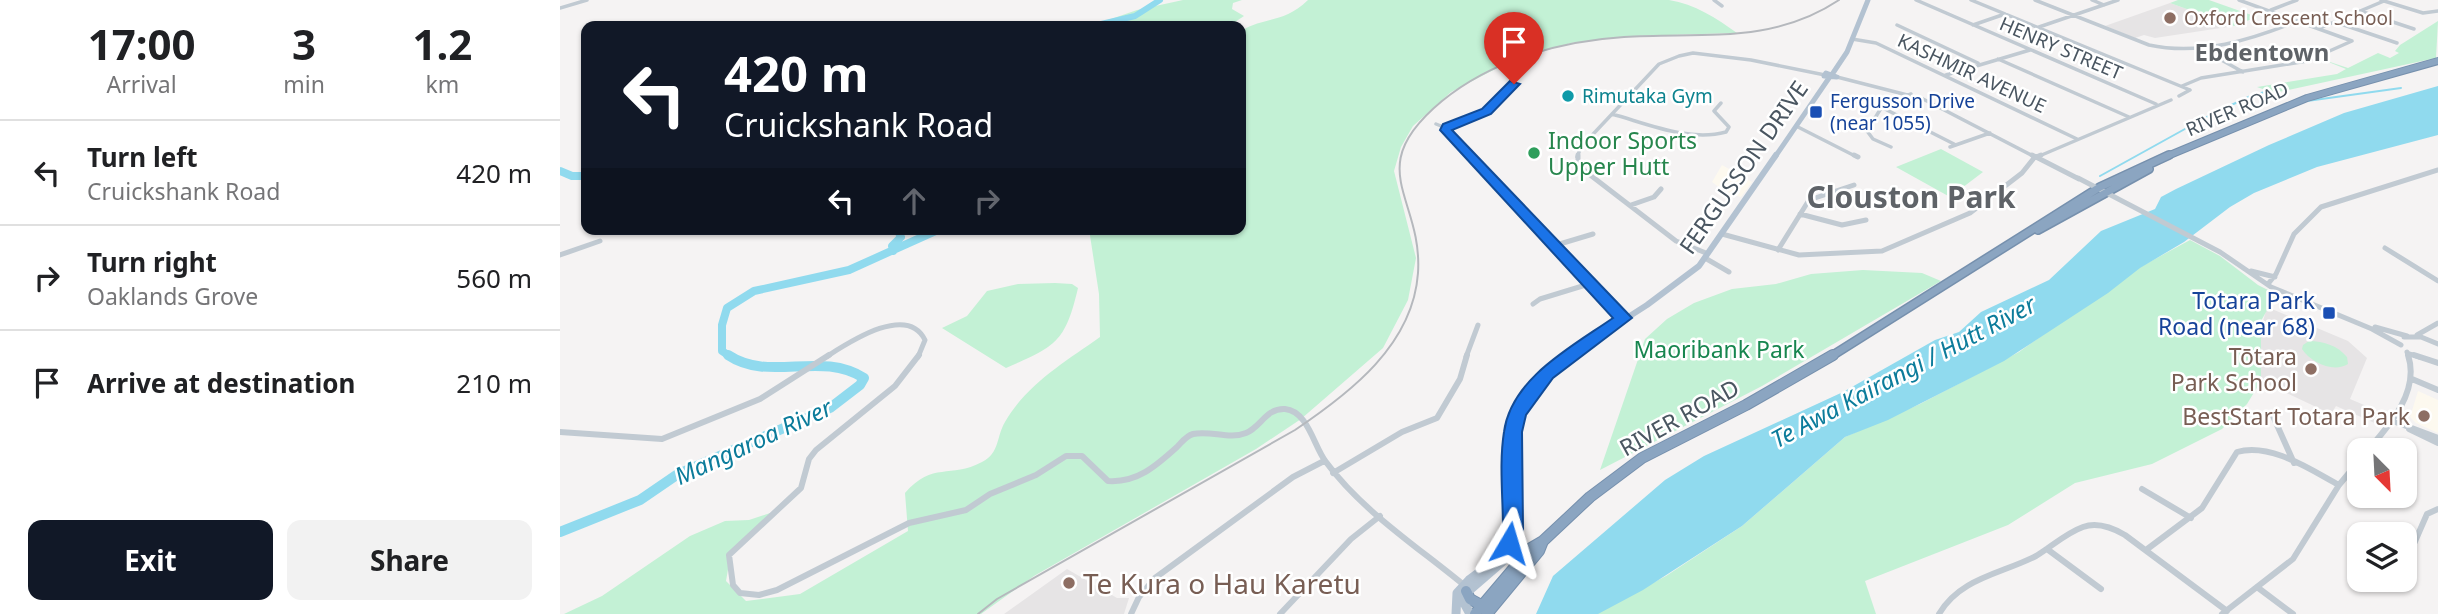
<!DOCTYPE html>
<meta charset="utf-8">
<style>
:root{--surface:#fff;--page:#f2f2f2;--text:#202124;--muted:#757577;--line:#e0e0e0;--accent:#111827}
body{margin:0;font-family:"Noto Sans",sans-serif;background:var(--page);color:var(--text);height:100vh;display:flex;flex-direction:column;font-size:26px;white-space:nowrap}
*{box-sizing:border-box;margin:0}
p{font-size:23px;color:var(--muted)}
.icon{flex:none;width:38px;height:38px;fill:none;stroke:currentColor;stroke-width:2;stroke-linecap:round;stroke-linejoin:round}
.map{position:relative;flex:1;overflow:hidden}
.panel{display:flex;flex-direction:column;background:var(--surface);width:560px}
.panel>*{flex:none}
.hud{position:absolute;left:21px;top:21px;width:665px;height:214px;border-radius:14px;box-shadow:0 2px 5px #0004;background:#111827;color:#fff;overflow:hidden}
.needle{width:46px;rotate:156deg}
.buttons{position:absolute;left:1787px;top:438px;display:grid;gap:14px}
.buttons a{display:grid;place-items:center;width:70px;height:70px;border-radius:14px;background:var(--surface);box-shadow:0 2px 5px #0004;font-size:35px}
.pin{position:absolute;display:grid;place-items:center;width:60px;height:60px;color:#fff;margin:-72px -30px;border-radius:50% 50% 50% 0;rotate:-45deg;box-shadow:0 0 7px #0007}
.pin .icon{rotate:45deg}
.me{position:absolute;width:77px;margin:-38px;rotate:7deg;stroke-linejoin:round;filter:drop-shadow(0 0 5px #0008)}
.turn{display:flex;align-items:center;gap:24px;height:147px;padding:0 28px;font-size:32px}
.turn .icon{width:91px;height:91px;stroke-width:2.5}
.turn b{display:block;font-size:49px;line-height:60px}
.lanes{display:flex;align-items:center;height:66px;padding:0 28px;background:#0003;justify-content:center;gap:35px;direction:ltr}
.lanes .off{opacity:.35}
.eta{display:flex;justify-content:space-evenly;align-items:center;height:119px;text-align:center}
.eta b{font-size:42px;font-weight:700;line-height:49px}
.button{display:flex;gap:14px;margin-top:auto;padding:14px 28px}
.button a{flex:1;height:80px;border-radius:14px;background:var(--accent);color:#fff;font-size:28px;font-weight:700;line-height:80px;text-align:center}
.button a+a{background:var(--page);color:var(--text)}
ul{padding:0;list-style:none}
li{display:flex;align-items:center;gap:21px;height:105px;padding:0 28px;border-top:2px solid var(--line)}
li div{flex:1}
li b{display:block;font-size:26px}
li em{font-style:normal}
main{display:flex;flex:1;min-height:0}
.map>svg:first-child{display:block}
</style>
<main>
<section class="panel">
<div class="eta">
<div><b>17:00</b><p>Arrival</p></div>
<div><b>3</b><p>min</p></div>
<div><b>1.2</b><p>km</p></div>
</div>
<ul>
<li><svg class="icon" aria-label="left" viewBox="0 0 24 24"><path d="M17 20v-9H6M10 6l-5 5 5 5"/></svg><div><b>Turn left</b><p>Cruickshank Road</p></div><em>420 m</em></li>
<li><svg class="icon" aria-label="right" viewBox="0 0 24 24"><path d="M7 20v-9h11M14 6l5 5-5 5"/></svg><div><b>Turn right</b><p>Oaklands Grove</p></div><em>560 m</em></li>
<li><svg class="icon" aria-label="arrive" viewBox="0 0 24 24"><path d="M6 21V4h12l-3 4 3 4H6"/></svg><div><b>Arrive at destination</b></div><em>210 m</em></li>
</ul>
<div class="button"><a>Exit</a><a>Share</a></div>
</section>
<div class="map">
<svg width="1878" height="614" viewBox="0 0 1878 614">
<rect width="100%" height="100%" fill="#f5f3f3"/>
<!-- commercial -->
<path fill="#fdf9ef" d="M 1162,165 L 1192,182 L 1181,197 L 1167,193 L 1152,182 Z
M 1858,391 L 1878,400 L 1878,433 L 1856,423 L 1850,417 Z"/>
<!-- education -->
<path fill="#e6e4e5" d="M 1610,3 L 1674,26 L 1595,38 L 1584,35 L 1575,38 L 1545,26 Z
M 1707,307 L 1788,341 L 1807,358 L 1790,399 L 1823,413 L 1817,424 L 1776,406 L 1771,414 L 1701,381 L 1700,332 Z
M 507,569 L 557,598 L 569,598 L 564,614 L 444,614 Z"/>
<!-- green -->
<path fill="#c3f1d5" d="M 623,0 L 682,0 L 673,3 L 672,9 L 684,16 L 669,26 L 531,26 L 577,10 Z
M 748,0 L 1109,0 C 1135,4 1156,18 1177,33 L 1073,36 L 1011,43 L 951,61 L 891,92 L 853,126 L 841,147 L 834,171 L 856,258 L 848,300 L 823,348 L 741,419 L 696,449 L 474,576 L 421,614 L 4,614 L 42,596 L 130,536 L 165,521 L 189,520 L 213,512 L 171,552 L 166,581 L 186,601 L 240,594 L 348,531 L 345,493 C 373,461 390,479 422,462 C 440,453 436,437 445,422 C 467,384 505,362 540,337 L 539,294 L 529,229 L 681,229 L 681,31 C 706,16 723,24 748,0 Z
M 1618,0 L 1649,0 L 1697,17 L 1674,26 L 1610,3 Z
M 1878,21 L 1876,58 L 1714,93 L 1697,87 L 1777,74 L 1786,69 L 1761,59 L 1788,68 L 1818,53 L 1830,58 L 1839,53 L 1835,51 L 1840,45 Z
M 1381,149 L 1423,172 L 1390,197 L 1336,167 Z
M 1630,240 L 1660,256 L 1698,285 L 1716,294 L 1701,321 L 1701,381 L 1687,404 L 1662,429 L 1592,464 L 1515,483 L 1448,525 L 1305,581 L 1316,614 L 1034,614 L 1106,576 L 1182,526 L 1285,437 L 1360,404 L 1459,352 L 1573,271 Z
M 1303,270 L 1362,273 L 1381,281 L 1202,386 L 1040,470 L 1085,339 L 1107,319 L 1134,303 L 1172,289 L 1216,284 L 1251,274 Z
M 495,283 L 512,284 L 518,288 C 505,343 496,346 446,368 L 382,328 L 407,316 L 427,291 L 458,284 Z
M 1749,341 C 1764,341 1778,346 1787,357 L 1788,364 C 1774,373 1751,363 1742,349 L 1743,345 Z"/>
<!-- water -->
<path fill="#90daee" d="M 1878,86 L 1878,135 L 1757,167 L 1694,193 L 1670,207 L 1624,242 L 1580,268 L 1548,293 L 1444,361 L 1328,420 L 1285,437 L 1182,526 L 1083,590 L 1038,614 L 976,614 L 993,576 L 1105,480 L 1144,456 L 1283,392 L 1375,340 L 1399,332 L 1421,312 L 1489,280 L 1541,231 L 1595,209 L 1601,197 L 1616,189 L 1709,145 L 1784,113 Z"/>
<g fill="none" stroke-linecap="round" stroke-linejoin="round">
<!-- stream -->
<path stroke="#90daee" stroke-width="2" d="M 1747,101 L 1841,88
M 1540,176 L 1652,114 L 1695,94 L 1706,92"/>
<!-- river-far2 -->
<path stroke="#90daee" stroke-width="6" d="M 533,26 L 575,16 L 600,0"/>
<!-- river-far1 -->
<path stroke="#90daee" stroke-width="8" d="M 0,171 L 12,176 L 26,176
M 333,251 L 332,246 L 341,237 L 337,229
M 171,357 L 162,351 L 162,325 L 167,308 L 194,291 L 289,270 L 380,229"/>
<!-- river -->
<path stroke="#90daee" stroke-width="10" d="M 0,532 L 80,500 L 118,474 L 270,408 L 300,385 L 304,378 C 260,350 210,383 168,355"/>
<defs>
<path id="highway-far2" d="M 1605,157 L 1747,98 L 1878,61"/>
<path id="highway-far1" d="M 1478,230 L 1589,169
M 1270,357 L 1540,187 L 1609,155"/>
<path id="highway" d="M 906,591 L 910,599 L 921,605
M 915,614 L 971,548 L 983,541 L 1030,497 L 1082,458 L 1186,405 L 1273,355
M 927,614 L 979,551 L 983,541"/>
</defs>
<!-- highway-far2 casing -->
<use href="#highway-far2" stroke="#7690ad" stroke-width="8"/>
<!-- highway-far1 casing -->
<use href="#highway-far1" stroke="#7690ad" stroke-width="10"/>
<!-- highway casing -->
<use href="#highway" stroke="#7690ad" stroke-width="12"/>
<!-- minor-far2 -->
<path stroke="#c1cad2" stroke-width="3.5" d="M 1154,0 L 1162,6
M 1356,0 L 1596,104
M 1411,0 L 1630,90
M 1475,0 L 1589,45 C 1640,56 1691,40 1738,21
M 1532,0 L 1544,5
M 1821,0 L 1863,13 L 1878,11
M 0,8 L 27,0
M 1711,10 L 1737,0
M 1800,11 L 1854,29
M 1775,22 L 1837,43
M 1337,25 L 1418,63
M 1413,25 L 1445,14
M 1479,27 L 1558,0
M 1760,28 L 1824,1
M 1292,39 L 1316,43 L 1517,139
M 1638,47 L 1683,72
M 1438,59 L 1569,117
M 1386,75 L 1470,50
M 1277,77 L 1363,99 L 1475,157
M 1622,86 L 1641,78 L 1747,61 L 1792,41 L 1679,0
M 1619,96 L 1630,90
M 1321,107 L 1394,144
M 1052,114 C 1088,124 1129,142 1166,132 L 1169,127 L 1154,111 L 1161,103
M 876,124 L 886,128 L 912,157
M 1236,126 L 1297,157
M 886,128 L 927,112 L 954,84 L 954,77
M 1331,147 L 1313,139 L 1307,131 L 1323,105 L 1351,94
M 1390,147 L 1430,133
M 1017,157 L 1021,147 L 1099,64 L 1119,56 L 1133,53 L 1191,60 L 1265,75
M 1477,157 L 1611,100"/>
<!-- minor-far1 -->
<path stroke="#c1cad2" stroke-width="5" d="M 910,155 L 993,246 L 1064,318
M 1018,155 L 1018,163 L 1025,171 L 1116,241 L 1146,253
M 1294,155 L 1298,157
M 1472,155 L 1519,179
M 1518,178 L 1660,252 L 1711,287 L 1812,329 L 1841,345
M 1071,205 L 1094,197 L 1101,189
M 1240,214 L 1282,225 L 1306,220
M 1162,234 L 1239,255 L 1322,251 L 1410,213 L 1462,173 L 1474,158 L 1481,155
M 993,246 L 1033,234
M 1825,248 L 1878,281
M 1218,250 L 1249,200 L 1294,185
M 0,255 L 40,241
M 1145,258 L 1169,272
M 1691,271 L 1715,277
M 1708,284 L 1716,274 L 1734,234 L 1761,207 L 1878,170
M 973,304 L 980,299 L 1029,284
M 1815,327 L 1847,336
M 1857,335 L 1878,323
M 1844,337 L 1861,337 L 1878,344
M 1847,352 L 1849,357
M 1850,354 L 1859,357
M 266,357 C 288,343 347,303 365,340 L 358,357
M 906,357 L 918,325"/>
<!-- minor -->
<path stroke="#c1cad2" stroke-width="6" d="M 359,355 L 335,386 L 256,450 L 249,459 L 241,488 L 169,555 L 173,585 L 180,593 L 199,595 L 217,590 L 349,523 L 406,510 L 430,494 L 476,475 L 506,456 L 522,456 L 548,481 C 577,483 596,466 617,447 C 622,442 626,436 633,434 C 651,430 669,440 686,433 C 701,427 706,408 725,409 C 748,411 754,447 766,462 C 802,511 858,547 905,586
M 1854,355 L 1878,363
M 1852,379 L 1878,390
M 1713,416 L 1734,463
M 1833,421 L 1878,438
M 1849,429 L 1878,443
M 0,432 L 102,439 L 200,399 L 269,355
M 1808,450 C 1830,425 1860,391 1848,355
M 773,473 L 842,432 L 877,418 L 900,379 L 907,355
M 1582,489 L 1631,518
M 1487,549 L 1541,589
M 1586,550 L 1642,508 L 1677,452 C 1710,442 1751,470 1779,485
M 1844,551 L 1853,546 L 1867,514 L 1878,509
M 1697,587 L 1733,614
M 571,614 L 579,597 L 595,578 L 733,477 L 764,461
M 720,614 L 791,539 L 820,516
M 1379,614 C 1400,578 1441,574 1476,556 C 1491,547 1506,533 1523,527 C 1537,522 1553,528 1565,535 L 1667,611
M 1662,614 L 1733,559 L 1779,485 L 1799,461"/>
<!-- major-far2 -->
<path stroke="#b3c2d1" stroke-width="5" d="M 1266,73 L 1277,77 L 1264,76 Z
M 1273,73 L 1287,52 L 1308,0
M 1215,157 L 1269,78"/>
<!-- major-far1 -->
<path stroke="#b3c2d1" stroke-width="6" d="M 1006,357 L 1087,305 L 1139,266 L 1216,155"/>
<!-- major -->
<path stroke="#b3c2d1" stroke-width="9" d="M 896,614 L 897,593 L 909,580 L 943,555 L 953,530
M 910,614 L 903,601 L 905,594 L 942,562 L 954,547 L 953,432 L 961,409 L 973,390 L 1008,355"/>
<!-- highway-far2 -->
<use href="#highway-far2" stroke="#8ba5c1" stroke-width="6"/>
<!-- highway-far1 -->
<use href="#highway-far1" stroke="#8ba5c1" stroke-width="7"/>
<!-- highway -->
<use href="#highway" stroke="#8ba5c1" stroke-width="10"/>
<!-- rail -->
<path stroke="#b5b8bd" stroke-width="2" d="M 418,614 L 437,599 L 735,430 C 790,393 853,345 858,273 C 863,196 800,169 882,101 C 932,60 1000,41 1064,37 C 1140,32 1212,45 1279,0"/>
</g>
<!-- route -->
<path fill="#1a73e8" stroke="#114b97" stroke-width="2" d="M 950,81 L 960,84 L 931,114 L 892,130 L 1072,318 L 993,378 L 966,415 L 962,432 L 963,529 L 956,548 L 949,551 L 942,548 L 939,543 L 943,529 C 943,497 939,463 944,432 C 951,378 1013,346 1053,318 L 880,130 L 883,124 L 922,109 Z"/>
<!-- markers -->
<g fill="#8d6e63" stroke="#fff" stroke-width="2.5">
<circle cx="1610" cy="18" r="7"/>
<circle cx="1751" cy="369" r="7"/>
<circle cx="1864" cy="416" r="7"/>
<circle cx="509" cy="583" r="7"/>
</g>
<circle fill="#0f9aa8" stroke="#fff" stroke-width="2.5" cx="1008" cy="96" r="7"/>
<g fill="#1a4fb4" stroke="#fff" stroke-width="2.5">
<rect x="1249" y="105" width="14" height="14" rx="3.5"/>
<rect x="1762" y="306" width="14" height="14" rx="3.5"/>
</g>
<circle fill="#2e9e5b" stroke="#fff" stroke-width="2.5" cx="974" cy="153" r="7"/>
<g text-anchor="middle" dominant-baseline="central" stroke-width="5" stroke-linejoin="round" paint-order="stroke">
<!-- far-education labels -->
<g font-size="19" fill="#785e54" stroke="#fff" text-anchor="start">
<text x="1624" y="18">Oxford Crescent School</text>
</g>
<!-- far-street labels -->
<g font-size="19" fill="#4a5661" stroke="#fff">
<text transform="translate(1501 48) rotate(23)">HENRY STREET</text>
<text transform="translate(1412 73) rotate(25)">KASHMIR AVENUE</text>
<text transform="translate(1677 109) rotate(-23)">RIVER ROAD</text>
</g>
<!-- far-culture labels -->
<g font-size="19" fill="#0d838f" stroke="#fff" text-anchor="start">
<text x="1022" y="96">Rimutaka Gym</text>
</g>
<!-- far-transit labels -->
<g font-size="19" fill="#164399" stroke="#fff" text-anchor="start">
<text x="1270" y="101">Fergusson Drive<tspan x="1270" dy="22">(near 1055)</tspan></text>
</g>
<!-- leisure labels -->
<g font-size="23" fill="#27864d" stroke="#fff" text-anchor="start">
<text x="988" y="140">Indoor Sports<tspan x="988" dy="26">Upper Hutt</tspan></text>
</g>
<!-- street labels -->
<g font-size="23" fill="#4a5661" stroke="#fff">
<text transform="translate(1183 167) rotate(-55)">FERGUSSON DRIVE</text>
<text transform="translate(1119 417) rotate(-29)">RIVER ROAD</text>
</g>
<!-- transit labels -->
<g font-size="23" fill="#164399" stroke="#fff" text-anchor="end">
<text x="1755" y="300">Totara Park<tspan x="1755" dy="26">Road (near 68)</tspan></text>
</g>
<!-- park labels -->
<g font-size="23" fill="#17864f" stroke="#fff">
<text x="1159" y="349">Maoribank Park</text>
</g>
<!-- education labels -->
<g font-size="23" fill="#785e54" stroke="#fff" text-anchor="end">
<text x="1737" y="356">Tōtara<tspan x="1737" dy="26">Park School</tspan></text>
<text x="1850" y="416">BestStart Totara Park</text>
</g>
<!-- far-district labels -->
<g font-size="24" font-weight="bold" fill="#5f6368" stroke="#fff">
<text x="1702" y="51">Ebdentown</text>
</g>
<!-- water labels -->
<g font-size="24" font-style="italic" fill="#0c7c9b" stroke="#fff">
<text transform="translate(1343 371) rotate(-28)">Te Awa Kairangi / Hutt River</text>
<text transform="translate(193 441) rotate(-25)">Mangaroa River</text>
</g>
<!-- near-education labels -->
<g font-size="28" fill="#785e54" stroke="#fff" text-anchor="start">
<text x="523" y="583">Te Kura o Hau Karetu</text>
</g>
<!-- district labels -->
<g font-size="30" font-weight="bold" fill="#5f6368" stroke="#fff">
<text x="1351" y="196">Clouston Park</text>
</g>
</g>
</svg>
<div class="buttons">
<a><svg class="needle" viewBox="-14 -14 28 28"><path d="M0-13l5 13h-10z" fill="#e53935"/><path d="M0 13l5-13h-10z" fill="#757577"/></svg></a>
<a><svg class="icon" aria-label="layers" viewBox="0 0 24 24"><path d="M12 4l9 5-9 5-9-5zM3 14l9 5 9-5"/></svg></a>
</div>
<div class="pin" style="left:954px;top:84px;background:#d93025"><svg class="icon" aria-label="arrive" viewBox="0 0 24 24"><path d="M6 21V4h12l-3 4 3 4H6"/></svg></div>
<svg class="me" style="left:949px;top:543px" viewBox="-20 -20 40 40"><path d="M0-17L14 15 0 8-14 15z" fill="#1a73e8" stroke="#fff" stroke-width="4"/></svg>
<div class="hud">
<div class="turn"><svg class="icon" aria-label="left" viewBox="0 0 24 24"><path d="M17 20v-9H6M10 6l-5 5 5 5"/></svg><div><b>420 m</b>Cruickshank Road</div></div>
<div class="lanes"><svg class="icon" aria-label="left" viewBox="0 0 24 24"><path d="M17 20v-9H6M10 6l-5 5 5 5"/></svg><svg class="icon off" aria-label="ahead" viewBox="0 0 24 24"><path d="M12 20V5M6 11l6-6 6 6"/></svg><svg class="icon off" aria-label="right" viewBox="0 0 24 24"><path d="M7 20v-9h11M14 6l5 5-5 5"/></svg></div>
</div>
</div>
</main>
